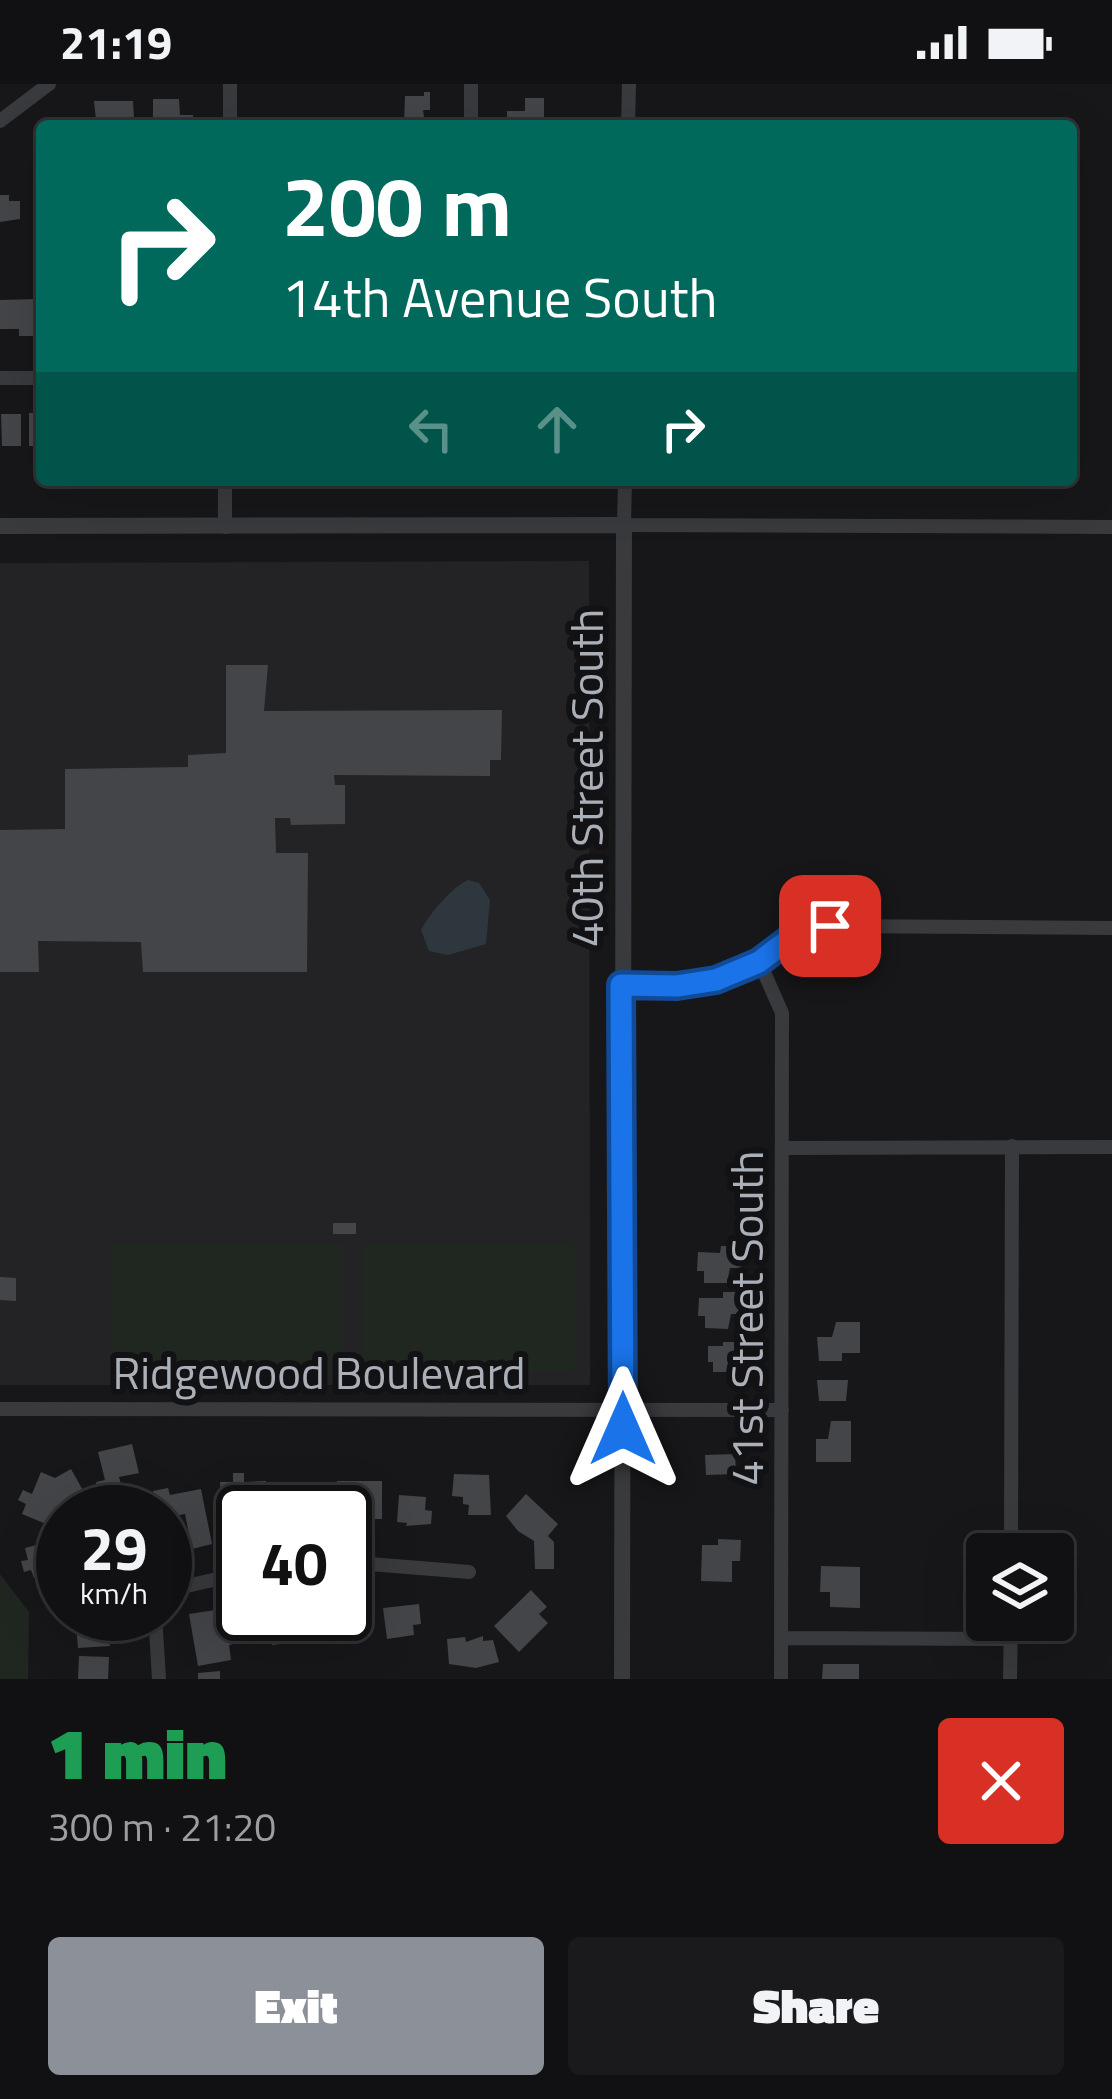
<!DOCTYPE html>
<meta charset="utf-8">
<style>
:root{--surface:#111113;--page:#1a1a1c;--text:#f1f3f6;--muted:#9c9da0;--line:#303133;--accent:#8c9099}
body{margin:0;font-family:"Titillium Web",sans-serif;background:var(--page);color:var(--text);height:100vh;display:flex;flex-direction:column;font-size:45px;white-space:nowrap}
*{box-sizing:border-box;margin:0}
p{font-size:39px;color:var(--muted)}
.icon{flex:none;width:66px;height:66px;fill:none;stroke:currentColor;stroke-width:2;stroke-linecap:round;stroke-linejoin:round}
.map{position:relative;height:1595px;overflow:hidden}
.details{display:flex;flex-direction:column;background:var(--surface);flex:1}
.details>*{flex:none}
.guide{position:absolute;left:36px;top:36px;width:1041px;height:366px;border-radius:12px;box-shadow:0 12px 48px #0002,0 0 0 3px var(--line);background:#00695c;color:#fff;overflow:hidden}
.tools{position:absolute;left:966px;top:1449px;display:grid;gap:24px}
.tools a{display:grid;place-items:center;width:108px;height:108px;border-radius:12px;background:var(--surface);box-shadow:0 12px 48px #0002,0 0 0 3px var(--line);font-size:60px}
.speed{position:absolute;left:36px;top:1401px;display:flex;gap:24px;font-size:60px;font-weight:700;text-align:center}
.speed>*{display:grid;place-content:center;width:156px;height:156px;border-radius:50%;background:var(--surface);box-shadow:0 12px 48px #0002,0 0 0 3px var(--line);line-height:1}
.speed small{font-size:30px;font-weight:400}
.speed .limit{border:6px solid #111;border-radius:18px;background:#fff;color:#111}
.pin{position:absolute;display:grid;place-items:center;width:102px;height:102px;color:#fff;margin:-51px;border-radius:24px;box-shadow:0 6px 18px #0006}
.me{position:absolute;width:132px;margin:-66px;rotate:0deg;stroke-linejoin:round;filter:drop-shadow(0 0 9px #0008)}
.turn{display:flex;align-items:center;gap:42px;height:252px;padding:0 48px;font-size:54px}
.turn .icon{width:156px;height:156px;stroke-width:2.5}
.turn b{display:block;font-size:84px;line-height:102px}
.lanes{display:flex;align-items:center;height:114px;padding:0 48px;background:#0003;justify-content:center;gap:60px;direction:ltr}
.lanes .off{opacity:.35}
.round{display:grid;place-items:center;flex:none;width:126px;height:126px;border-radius:12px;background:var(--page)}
.headline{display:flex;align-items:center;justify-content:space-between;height:204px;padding:0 48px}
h1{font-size:72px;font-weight:800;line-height:90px;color:#1e9e55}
.cta{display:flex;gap:24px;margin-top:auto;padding:24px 48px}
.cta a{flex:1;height:138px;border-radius:12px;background:var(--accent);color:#fff;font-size:48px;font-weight:800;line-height:138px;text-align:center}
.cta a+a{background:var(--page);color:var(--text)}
.status{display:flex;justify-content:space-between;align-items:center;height:84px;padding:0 60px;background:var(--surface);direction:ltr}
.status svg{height:33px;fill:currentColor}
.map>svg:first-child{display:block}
</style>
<div class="status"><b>21:19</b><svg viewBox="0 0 49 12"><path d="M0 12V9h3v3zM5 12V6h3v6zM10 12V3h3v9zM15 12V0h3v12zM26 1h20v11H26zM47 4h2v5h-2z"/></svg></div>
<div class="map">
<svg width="1112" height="1595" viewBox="0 0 1112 1595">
<rect width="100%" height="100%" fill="#171719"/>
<!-- built -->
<path fill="#232326" d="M 589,477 L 590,1301 L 0,1301 L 0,479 Z"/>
<!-- green -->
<path fill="#1f2720" d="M 111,1160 L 343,1160 L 343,1288 L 111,1288 Z
M 363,1160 L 574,1160 L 574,1288 L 363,1288 Z
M 0,1490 L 29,1528 L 28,1595 L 0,1595 Z"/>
<!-- water -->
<path fill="#2e373d" d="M 468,796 L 479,799 L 490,816 L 486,860 L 448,871 L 429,867 L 421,846 C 430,829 451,804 468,796 Z"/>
<!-- building -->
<path fill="#444549" d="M 424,8 L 430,8 L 430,26 L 423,26 L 425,40 L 404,39 L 405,12 L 424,12 Z
M 525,14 L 544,14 L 544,41 L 507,41 L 507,27 L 525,27 Z
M 153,15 L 179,15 L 180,31 L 193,31 L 193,42 L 166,42 L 166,36 L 153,36 Z
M 94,17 L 133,17 L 134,34 L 126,34 L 127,42 L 104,42 L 104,36 L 96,36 Z
M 0,111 L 9,111 L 9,117 L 20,117 L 20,135 L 0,138 Z
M 38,215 L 39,252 L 19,252 L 19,245 L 0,245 L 0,216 Z
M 29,329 L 42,329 L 42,362 L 29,362 Z
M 1,330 L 21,330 L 21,362 L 2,362 Z
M 226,581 L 268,581 L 264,627 L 502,626 L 501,676 L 490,676 L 490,692 L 334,691 L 335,701 L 345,701 L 345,740 L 291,741 L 290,734 L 275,734 L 276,769 L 308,769 L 307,888 L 143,888 L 141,858 L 38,857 L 39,888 L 0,888 L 0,746 L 65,745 L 65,685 L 188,683 L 188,671 L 226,669 Z
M 333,1139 L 356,1139 L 356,1150 L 333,1150 Z
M 721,1162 L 741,1162 L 741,1184 L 730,1184 L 727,1199 L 704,1199 L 704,1187 L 697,1187 L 698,1168 L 720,1169 Z
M 0,1193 L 16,1194 L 16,1217 L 0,1216 Z
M 723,1208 L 741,1208 L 741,1230 L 731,1230 L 728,1245 L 705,1244 L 705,1232 L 698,1232 L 699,1214 L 723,1214 Z
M 836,1238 L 860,1238 L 860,1269 L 842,1269 L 842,1277 L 819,1277 L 817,1253 L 832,1253 Z
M 723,1258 L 734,1258 L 736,1288 L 713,1288 L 713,1278 L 708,1278 L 708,1262 L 723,1262 Z
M 817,1296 L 848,1296 L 846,1317 L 819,1317 Z
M 831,1337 L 851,1337 L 851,1378 L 816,1378 L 816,1355 L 828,1355 Z
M 132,1360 L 139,1389 L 119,1393 L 124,1411 L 100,1416 L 96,1398 L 105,1396 L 98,1368 Z
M 735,1370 L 736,1390 L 706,1391 L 705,1371 Z
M 71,1385 L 85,1410 L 58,1426 L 51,1442 L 22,1430 L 26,1420 L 18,1416 L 23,1406 L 32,1410 L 41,1388 L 55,1394 Z
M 233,1389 L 244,1389 L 244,1398 L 266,1397 L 267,1428 L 222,1426 L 220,1398 L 233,1398 Z
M 454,1390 L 489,1391 L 491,1431 L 468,1431 L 469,1421 L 463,1420 L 463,1413 L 452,1412 Z
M 337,1397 L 382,1397 L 382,1435 L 345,1435 L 345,1428 L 337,1428 Z
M 168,1404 L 170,1411 L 201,1405 L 212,1460 L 192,1465 L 185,1430 L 165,1434 L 165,1428 L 157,1428 L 153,1407 Z
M 526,1410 L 558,1440 L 548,1452 L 554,1458 L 554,1485 L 535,1485 L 534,1457 L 518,1447 L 506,1432 Z
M 399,1411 L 426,1413 L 425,1426 L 432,1427 L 431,1440 L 406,1442 L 407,1439 L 397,1438 Z
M 309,1412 L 309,1420 L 323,1419 L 323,1428 L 278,1428 L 278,1413 Z
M 718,1455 L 741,1456 L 740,1477 L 732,1477 L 732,1498 L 701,1497 L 702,1461 L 718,1461 Z
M 48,1458 L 60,1514 L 44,1519 L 37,1493 L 34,1494 L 31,1486 L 24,1488 L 21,1477 L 28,1476 L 25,1464 Z
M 821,1482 L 860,1483 L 860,1524 L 830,1523 L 830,1508 L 820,1508 Z
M 531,1506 L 547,1523 L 539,1530 L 548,1539 L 519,1568 L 494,1542 Z
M 419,1520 L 421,1540 L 413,1541 L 414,1551 L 387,1555 L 383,1524 Z
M 222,1525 L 226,1546 L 236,1547 L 238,1559 L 229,1561 L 231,1576 L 198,1582 L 189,1530 Z
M 367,1526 L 368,1542 L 373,1542 L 373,1548 L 356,1549 L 356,1555 L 347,1556 L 347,1549 L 337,1549 L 337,1538 L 326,1539 L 325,1530 Z
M 75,1530 L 114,1530 L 115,1548 L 106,1548 L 110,1562 L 78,1564 Z
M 294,1530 L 318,1530 L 320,1542 L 311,1543 L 313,1556 L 272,1561 L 269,1538 L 295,1534 Z
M 483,1552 L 483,1557 L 493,1556 L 499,1578 L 476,1584 L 449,1580 L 447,1555 L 465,1553 L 466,1558 Z
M 79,1572 L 109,1573 L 108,1595 L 78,1595 Z
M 823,1580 L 859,1580 L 859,1595 L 822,1595 Z
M 220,1587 L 220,1595 L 198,1595 L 198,1589 Z"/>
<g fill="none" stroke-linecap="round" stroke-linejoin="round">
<!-- minor -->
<path stroke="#383a3e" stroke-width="14" d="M 471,0 L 471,42
M 0,37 L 49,0
M 230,42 L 230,0
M 628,42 L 629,0
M 0,294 L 42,294
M 225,396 L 225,443
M 625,396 L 624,441 L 1112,443
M 759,877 L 782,929 L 781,1595
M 621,901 L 678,902 L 716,896 L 759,877 L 796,850 L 830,842 L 1112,844
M 782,1064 L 1112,1063
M 0,1325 L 782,1326
M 1011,1470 L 1012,1062
M 345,1478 L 469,1488
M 165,1507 L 243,1489
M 155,1530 L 159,1595
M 782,1554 L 1010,1555
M 1010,1595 L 1011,1536"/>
<!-- tertiary -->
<path stroke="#383a3e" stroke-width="16" d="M 0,442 L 624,441 L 622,1595"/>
</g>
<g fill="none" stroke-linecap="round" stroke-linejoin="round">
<defs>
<path id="route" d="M 623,1345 L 621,901 L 677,902 L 716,896 L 759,878 L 796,850 L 830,842"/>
</defs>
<!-- route casing -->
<use href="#route" stroke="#114b97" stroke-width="30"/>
<!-- route -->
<use href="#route" stroke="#1a73e8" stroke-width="21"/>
</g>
<g text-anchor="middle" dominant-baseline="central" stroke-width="12" stroke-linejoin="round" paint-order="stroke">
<!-- street labels -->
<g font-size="45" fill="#aaafb8" stroke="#121214">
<text transform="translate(586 694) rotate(-90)">40th Street South</text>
<text transform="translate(746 1234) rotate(-90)">41st Street South</text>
<text x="319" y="1288">Ridgewood Boulevard</text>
</g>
</g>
</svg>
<div class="tools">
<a><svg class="icon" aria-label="layers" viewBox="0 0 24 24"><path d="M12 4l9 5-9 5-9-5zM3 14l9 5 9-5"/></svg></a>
</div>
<div class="speed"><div>29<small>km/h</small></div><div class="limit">40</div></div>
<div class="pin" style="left:830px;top:842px;background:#d93025"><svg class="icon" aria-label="arrive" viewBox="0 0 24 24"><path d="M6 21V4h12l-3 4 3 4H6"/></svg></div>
<svg class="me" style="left:623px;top:1345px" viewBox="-20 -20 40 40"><path d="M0-17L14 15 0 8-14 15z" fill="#1a73e8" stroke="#fff" stroke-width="4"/></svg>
<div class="guide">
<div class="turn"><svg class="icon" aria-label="right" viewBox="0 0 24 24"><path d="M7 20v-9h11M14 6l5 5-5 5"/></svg><div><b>200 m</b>14th Avenue South</div></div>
<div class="lanes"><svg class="icon off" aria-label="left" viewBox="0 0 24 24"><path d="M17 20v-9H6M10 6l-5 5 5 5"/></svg><svg class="icon off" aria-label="ahead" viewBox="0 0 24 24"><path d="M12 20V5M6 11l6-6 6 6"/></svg><svg class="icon" aria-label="right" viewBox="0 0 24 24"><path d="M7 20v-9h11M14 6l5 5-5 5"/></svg></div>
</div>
</div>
<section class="details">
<div class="headline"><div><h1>1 min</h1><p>300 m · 21:20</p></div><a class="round" style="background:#d93025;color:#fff"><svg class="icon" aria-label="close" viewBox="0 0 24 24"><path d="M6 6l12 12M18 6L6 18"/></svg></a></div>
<div class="cta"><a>Exit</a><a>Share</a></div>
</section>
